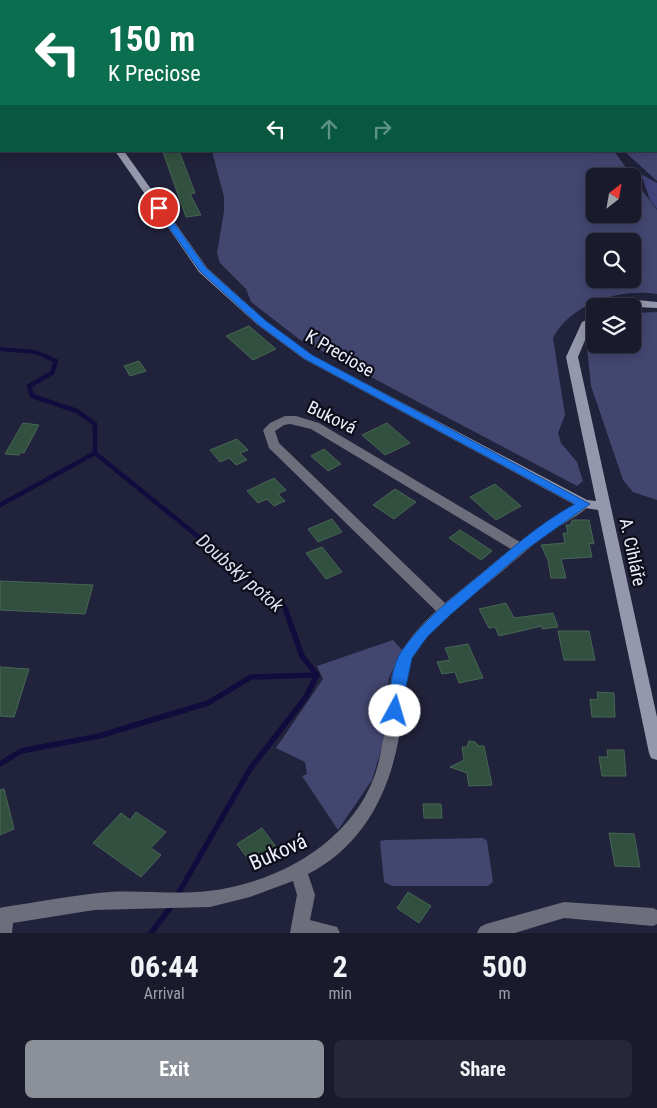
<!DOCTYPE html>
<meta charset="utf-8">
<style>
:root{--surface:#191a2c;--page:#262738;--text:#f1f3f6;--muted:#9fa1a9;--line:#373848;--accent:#8c9099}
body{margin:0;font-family:"Roboto Condensed",sans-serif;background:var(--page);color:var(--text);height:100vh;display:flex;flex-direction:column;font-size:19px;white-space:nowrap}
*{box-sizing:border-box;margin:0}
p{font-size:16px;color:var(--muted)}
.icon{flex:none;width:28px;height:28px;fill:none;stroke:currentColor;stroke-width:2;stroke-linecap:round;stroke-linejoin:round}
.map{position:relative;height:933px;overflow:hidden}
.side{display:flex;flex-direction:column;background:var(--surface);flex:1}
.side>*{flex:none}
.banner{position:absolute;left:0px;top:0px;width:658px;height:152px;box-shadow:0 2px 12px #0003,0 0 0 1px var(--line);background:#0b6e4f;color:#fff;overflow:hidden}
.needle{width:32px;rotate:31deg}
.tools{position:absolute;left:586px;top:168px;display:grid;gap:10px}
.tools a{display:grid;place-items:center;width:55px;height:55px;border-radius:8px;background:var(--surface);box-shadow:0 2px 12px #0003,0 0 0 1px var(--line);font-size:25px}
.pin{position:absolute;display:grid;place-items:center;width:42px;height:42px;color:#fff;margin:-21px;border:2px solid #fff;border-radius:50%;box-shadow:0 1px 5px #0007}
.me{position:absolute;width:55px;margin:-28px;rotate:6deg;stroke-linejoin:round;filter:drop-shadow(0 0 4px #0008)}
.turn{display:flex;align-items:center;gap:18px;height:105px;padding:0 25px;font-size:22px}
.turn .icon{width:65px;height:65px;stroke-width:2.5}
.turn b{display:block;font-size:35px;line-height:42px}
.lanes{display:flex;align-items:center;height:48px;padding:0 25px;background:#0003;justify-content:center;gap:25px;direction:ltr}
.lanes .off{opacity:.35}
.eta{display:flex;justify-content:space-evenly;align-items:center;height:85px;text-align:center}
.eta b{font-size:30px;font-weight:700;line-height:35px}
.primary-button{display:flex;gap:10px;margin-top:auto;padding:10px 25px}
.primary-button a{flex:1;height:58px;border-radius:8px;background:var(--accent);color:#fff;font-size:20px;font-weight:700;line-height:58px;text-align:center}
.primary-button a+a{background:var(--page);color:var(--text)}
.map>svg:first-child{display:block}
</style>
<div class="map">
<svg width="657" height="933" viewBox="0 0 657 933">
<rect width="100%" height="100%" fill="#21223b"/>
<!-- green -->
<path fill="#43466f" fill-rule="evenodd" d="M 0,0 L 185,0 L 186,1 L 1,1 L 1,28 Z
M 656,14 L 657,15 L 657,181 L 624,151 L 656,151 Z
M 212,151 L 614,151 L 632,176 L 595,176 L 595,214 L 632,214 L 632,177 L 657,210 L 657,294 C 621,288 571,303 553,338 L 565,415 L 558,433 L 561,443 L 577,462 L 583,481 L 577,486 L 299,339 L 251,302 L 246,289 L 220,263 L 217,253 L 224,211 L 224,197 ZM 595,241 L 632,241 L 632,279 L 595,279 Z
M 657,312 L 657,500 L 633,492 L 623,480 L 591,386 L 587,348 L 595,334 L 595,344 L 632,344 L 633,313 Z
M 393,640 L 402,650 L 389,678 L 383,744 L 372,780 L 338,830 L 302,776 L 307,774 L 305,762 L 276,748 L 323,679 L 317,666 Z
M 483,838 L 487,841 L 493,882 L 488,886 L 392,886 L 384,882 L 380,841 L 385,840 Z"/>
<!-- forest -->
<path fill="#414279" d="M 641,174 L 657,183 L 657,209 L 650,200 Z"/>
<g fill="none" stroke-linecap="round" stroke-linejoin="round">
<!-- stream-far2 -->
<path stroke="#120b3d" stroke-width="4" d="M 0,349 L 35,352 L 50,358"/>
<!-- stream-far1 -->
<path stroke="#120b3d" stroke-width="4.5" d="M 47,357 L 56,361 L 52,373 L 29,386 L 32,396 L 77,411 L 95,424 L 95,453 L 285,607 L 287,612
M 0,505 L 95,453"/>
<!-- stream -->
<path stroke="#120b3d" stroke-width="5.5" d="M 0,764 L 21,751 L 99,736 L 208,703 L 251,677 L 317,675
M 178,894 L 250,769 L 306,697 L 317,675 L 302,656 L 286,611
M 151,933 L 170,908"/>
</g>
<!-- building -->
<path fill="#32503f" stroke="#476654" d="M 179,151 L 195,193 L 190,194 L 201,215 L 186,217 L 169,169 L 163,152 Z
M 249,326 L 276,349 L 253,360 L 226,336 Z
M 139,361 L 146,371 L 130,376 L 124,366 Z
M 23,423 L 39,425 L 24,453 L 20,452 L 19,455 L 5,454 Z
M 387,423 L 410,443 L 385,455 L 362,435 Z
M 237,439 L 248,450 L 240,453 L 247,460 L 236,465 L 229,458 L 220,462 L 210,450 Z
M 324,449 L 341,464 L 328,471 L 311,456 Z
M 274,478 L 286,490 L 278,494 L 285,501 L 274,506 L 267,499 L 258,503 L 247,491 Z
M 495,484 L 521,506 L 496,520 L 470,497 Z
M 395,489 L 416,502 L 394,519 L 373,505 Z
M 332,519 L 342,532 L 318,542 L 308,529 Z
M 573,520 L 589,520 L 594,544 L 589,543 L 592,557 L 561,559 L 566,578 L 551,578 L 548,560 L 541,545 L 565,543 L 563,533 L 568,533 L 566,525 L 571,525 L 571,522 Z
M 460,530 L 474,539 L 492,551 L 481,560 L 449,538 Z
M 322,547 L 342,572 L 326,579 L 306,553 Z
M 0,581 L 93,585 L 85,614 L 0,610 Z
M 506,603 L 514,618 L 553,613 L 558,627 L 542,629 L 542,626 L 499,636 L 495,627 L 489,628 L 479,609 Z
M 558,631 L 589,631 L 595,660 L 564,660 Z
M 468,644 L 483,678 L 459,683 L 455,672 L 442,674 L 437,662 L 450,660 L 445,648 Z
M 0,667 L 29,669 L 14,717 L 0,716 Z
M 597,692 L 614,693 L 615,717 L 592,717 L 590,699 L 598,700 Z
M 469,741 L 475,742 L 479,746 L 484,746 L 492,785 L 469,786 L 467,773 L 450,767 L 464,760 L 462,747 L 467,747 Z
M 607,750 L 624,750 L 626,776 L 602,776 L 599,757 L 608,757 Z
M 4,789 L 14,829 L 0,835 L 0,790 Z
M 423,804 L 441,804 L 442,818 L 424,818 Z
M 136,812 L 166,832 L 151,848 L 161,855 L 141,877 L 93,843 L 121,813 L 130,820 Z
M 262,828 L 276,847 L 251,863 L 237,844 Z
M 609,833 L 634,834 L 640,867 L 615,866 Z
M 408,892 L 431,906 L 419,923 L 397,908 Z"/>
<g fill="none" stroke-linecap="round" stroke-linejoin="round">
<!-- street -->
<path fill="#6c6e7b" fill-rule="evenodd" d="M 285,416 L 296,416 L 319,423 L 520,542 L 579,501 L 584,500 L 590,504 C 586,512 557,527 547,534 C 525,551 504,570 483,587 C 457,609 428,630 411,660 C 402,676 405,698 402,716 C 395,781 369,843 308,874 L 315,895 L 310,920 L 337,927 L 340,933 L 290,933 L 297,895 L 293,881 L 250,897 L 210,907 L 94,910 L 13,923 L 12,933 L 0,933 L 0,908 L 4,907 C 39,902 73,895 109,892 C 142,890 175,895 208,891 C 280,883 358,839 378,765 C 382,748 385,731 387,713 C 389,697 389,680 395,665 C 403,644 420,626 436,611 L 269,448 L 263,430 L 270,423 ZM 290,424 L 311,429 L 511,549 L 445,603 L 279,443 L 275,431 L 284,425 Z
M 564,902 L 653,908 L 657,910 L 657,924 L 653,926 L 564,918 L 515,933 L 477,933 L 480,927 L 486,924 Z"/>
<!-- secondary -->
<path fill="#9597ac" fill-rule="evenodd" d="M 0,73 L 1,73 L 1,78 L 0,78 Z
M 115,151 L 124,151 L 207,268 L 266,321 L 312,355 L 587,500 L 596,501 L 566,357 L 582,322 L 595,316 L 595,323 L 591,326 L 578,357 L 657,717 L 657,760 L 651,758 L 649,753 L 598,510 L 579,507 L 304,359 L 258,325 L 199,272 Z
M 627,299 L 657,302 L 657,308 L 614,306 Z"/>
</g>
<!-- route -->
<path fill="#1a73e8" stroke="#114b97" d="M 156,206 L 162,206 L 206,268 L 216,277 L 266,321 L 312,355 L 590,504 L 524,551 L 450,615 L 427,637 L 412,658 L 400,715 L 390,715 C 387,708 389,700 390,693 C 391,680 394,663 401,652 C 422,621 452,598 480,575 C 510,550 540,523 575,504 L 305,359 L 259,325 L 200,271 L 155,208 Z"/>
<g text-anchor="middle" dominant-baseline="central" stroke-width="4.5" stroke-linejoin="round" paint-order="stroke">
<!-- street labels -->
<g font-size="18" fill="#eeeffd" stroke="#0c0d18">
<text transform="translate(340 353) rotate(30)">K Preciose</text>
<text transform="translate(332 417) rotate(26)">Buková</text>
<text transform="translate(633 552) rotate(78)">A. Cihláře</text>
</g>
<!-- water labels -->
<g font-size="19" font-style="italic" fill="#dddff0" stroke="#0c0d18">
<text transform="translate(240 573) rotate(41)">Doubský potok</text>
</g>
<!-- near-street labels -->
<g font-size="21" fill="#eeeffd" stroke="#0c0d18">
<text transform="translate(278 852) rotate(-24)">Buková</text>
</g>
</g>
</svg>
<div class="tools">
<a><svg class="needle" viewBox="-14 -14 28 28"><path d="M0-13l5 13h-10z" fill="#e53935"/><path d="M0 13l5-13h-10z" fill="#9fa1a9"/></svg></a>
<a><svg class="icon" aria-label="search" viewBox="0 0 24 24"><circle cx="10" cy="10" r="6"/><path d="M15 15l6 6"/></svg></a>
<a><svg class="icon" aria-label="layers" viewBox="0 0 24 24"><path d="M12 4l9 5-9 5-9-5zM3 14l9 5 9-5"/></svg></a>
</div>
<div class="pin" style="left:159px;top:208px;background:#d93025"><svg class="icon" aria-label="arrive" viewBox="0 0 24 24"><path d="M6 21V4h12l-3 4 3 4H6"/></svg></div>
<svg class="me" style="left:395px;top:711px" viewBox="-20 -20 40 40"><circle r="19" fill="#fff"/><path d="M0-13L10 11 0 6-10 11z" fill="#1a73e8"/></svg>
<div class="banner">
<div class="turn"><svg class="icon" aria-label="left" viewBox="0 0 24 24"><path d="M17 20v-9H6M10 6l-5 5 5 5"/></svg><div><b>150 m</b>K Preciose</div></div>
<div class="lanes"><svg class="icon" aria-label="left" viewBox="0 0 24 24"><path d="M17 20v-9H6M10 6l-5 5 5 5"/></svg><svg class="icon off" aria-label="ahead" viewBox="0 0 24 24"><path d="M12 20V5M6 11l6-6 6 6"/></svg><svg class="icon off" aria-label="right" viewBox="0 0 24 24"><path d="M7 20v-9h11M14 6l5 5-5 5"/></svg></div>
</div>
</div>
<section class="side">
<div class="eta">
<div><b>06:44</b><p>Arrival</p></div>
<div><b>2</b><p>min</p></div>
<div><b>500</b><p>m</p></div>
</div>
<div class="primary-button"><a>Exit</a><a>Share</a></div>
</section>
